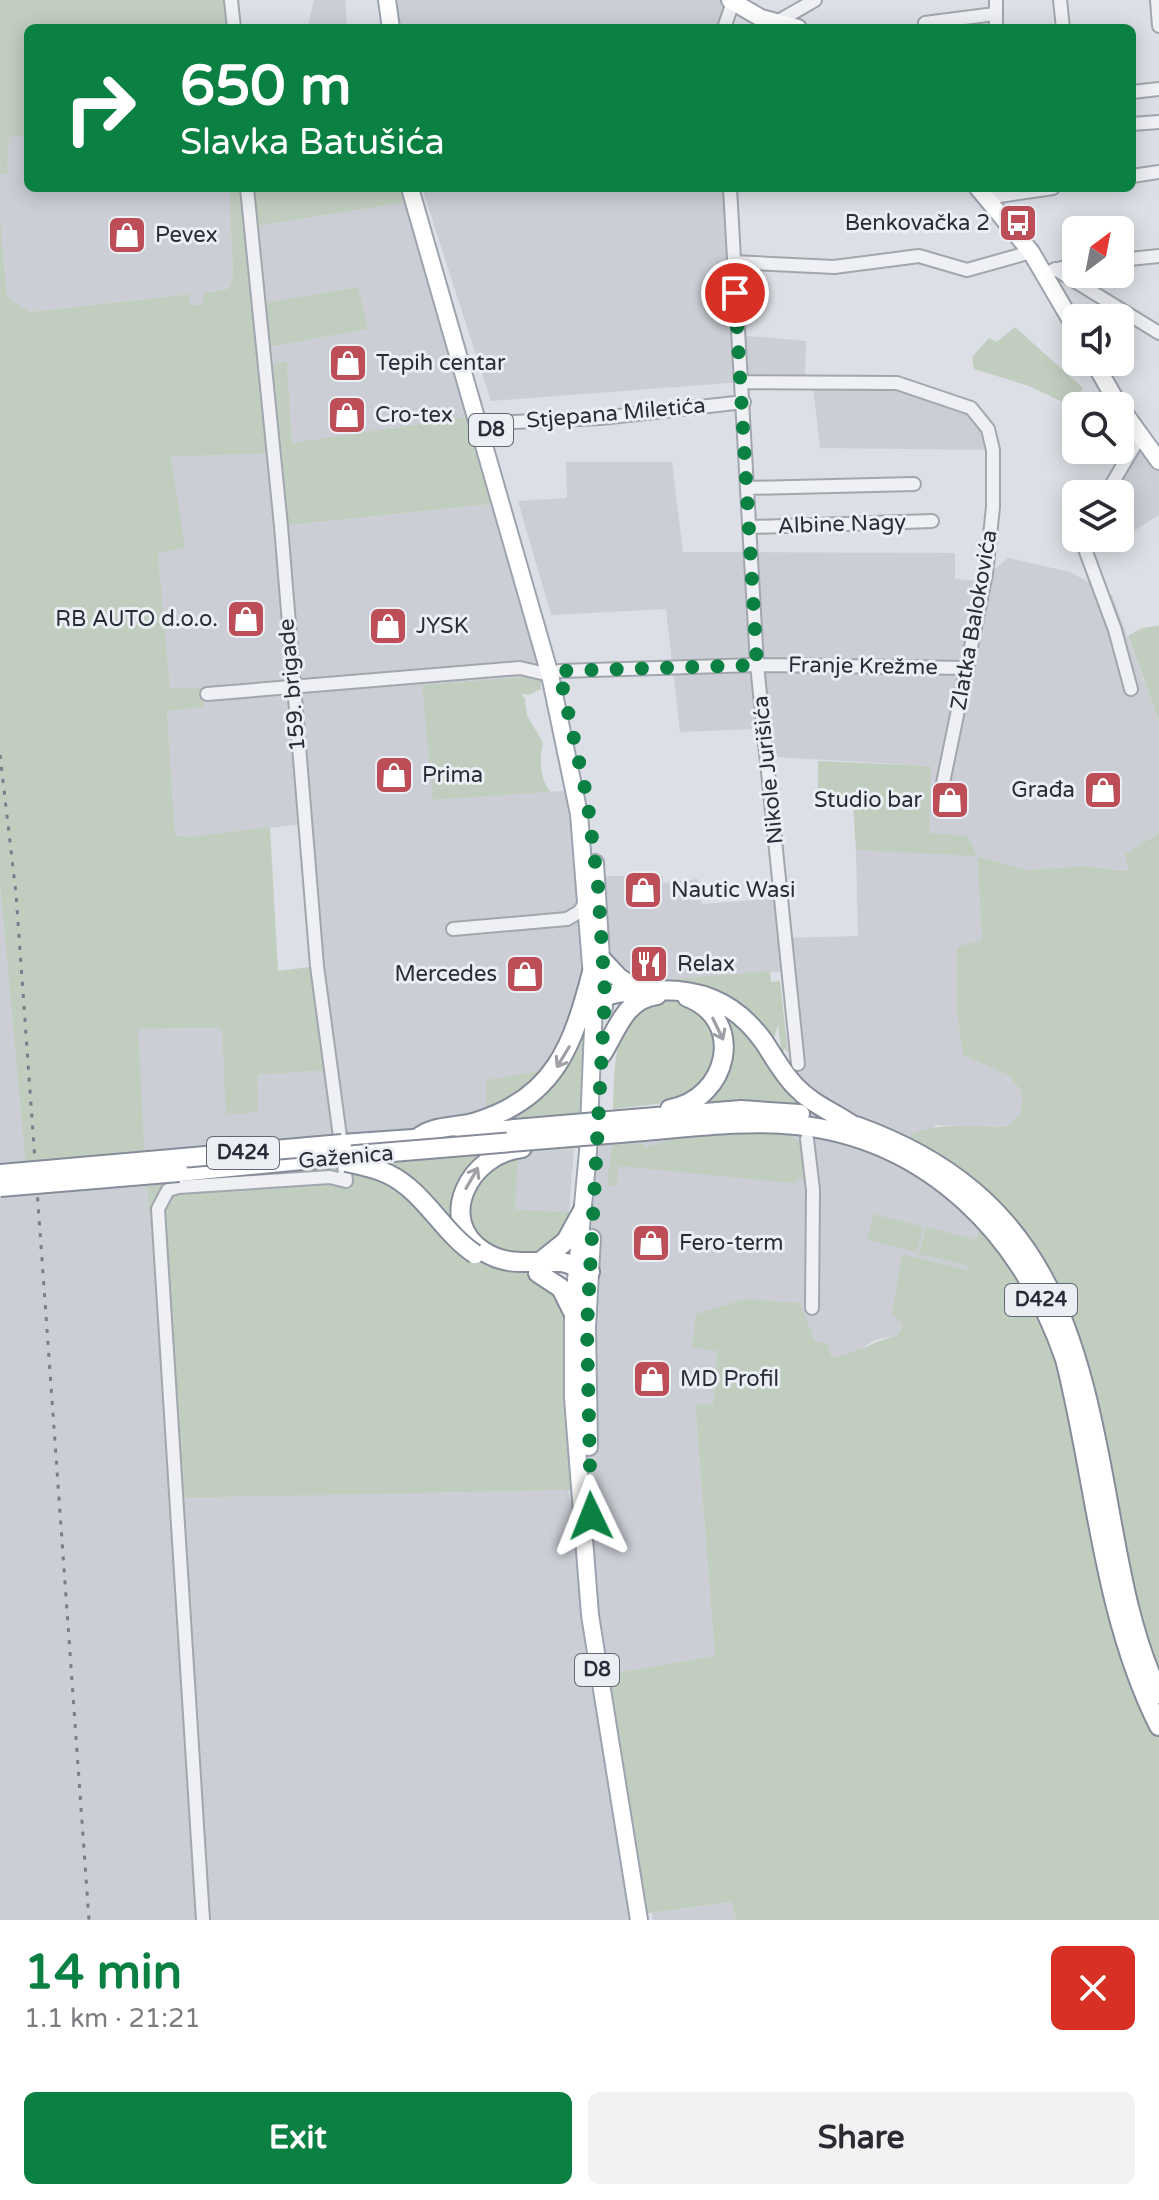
<!DOCTYPE html>
<meta charset="utf-8">
<style>
:root{--surface:#fff;--page:#f2f2f3;--text:#2b2b33;--muted:#7c7c81;--accent:#0b8043}
body{margin:0;font-family:"Varela Round",sans-serif;background:var(--page);color:var(--text);height:100vh;display:flex;flex-direction:column;font-size:30px;white-space:nowrap}
*{box-sizing:border-box;margin:0}
p{font-size:26px;color:var(--muted)}
.icon{flex:none;width:44px;height:44px;fill:none;stroke:currentColor;stroke-width:2;stroke-linecap:round;stroke-linejoin:round}
.map{position:relative;height:1920px;overflow:hidden}
.panel{display:flex;flex-direction:column;background:var(--surface);flex:1}
.panel>*{flex:none}
.hud{position:absolute;left:24px;top:24px;width:1112px;height:168px;border-radius:12px;box-shadow:0 4px 20px #0003;background:#0b8043;color:#fff;overflow:hidden}
.needle{width:52px;rotate:32deg}
.fabs{position:absolute;left:1062px;top:216px;display:grid;gap:16px}
.fabs a{display:grid;place-items:center;width:72px;height:72px;border-radius:12px;background:var(--surface);box-shadow:0 4px 20px #0003;font-size:40px}
.pin{position:absolute;display:grid;place-items:center;width:68px;height:68px;color:#fff;margin:-34px;border:4px solid #fff;border-radius:50%;box-shadow:0 2px 8px #0007}
.me{position:absolute;width:88px;margin:-44px;rotate:358deg;stroke-linejoin:round;filter:drop-shadow(0 0 6px #0008)}
.turn{display:flex;align-items:center;gap:28px;height:168px;padding:0 24px;font-size:36px}
.turn .icon{width:104px;height:104px;stroke-width:2.5}
.turn b{display:block;font-size:56px;line-height:68px}
.round{display:grid;place-items:center;flex:none;width:84px;height:84px;border-radius:12px;background:var(--page)}
.overview{display:flex;align-items:center;justify-content:space-between;height:136px;padding:0 24px}
h1{font-size:48px;font-weight:700;line-height:60px;color:var(--accent)}
.button{display:flex;gap:16px;margin-top:auto;padding:16px 24px}
.button a{flex:1;height:92px;border-radius:12px;background:var(--accent);color:#fff;font-size:32px;font-weight:700;line-height:92px;text-align:center}
.button a+a{background:var(--page);color:var(--text)}
.map>svg:first-child{display:block}
</style>
<div class="map">
<svg width="1159" height="1920" viewBox="0 0 1159 1920">
<rect width="100%" height="100%" fill="#dcdfe5"/>
<!-- built -->
<path fill="#cbced5" d="M 314,0 L 345,0 L 347,28 L 288,28 L 308,26 Z
M 382,0 L 730,0 L 724,28 L 391,28 Z
M 9,135 L 28,136 L 28,188 L 229,188 L 233,277 L 229,288 L 215,290 L 203,305 L 189,306 L 189,294 L 29,312 L 15,306 L 7,297 L 0,216 L 0,174 L 7,173 Z
M 422,188 L 730,188 L 738,335 L 806,341 L 805,381 L 886,381 L 971,408 L 993,450 L 820,448 L 813,387 L 742,382 L 491,401 Z
M 414,201 L 475,416 L 292,444 L 287,362 L 265,364 L 264,348 L 368,329 L 357,287 L 259,305 L 251,227 Z
M 1139,438 L 1159,455 L 1159,515 L 1137,529 L 1093,553 L 1085,549 L 1089,538 L 1120,538 L 1120,494 L 1106,494 Z
M 274,453 L 282,526 L 501,503 L 550,675 L 422,685 L 434,800 L 575,790 L 593,1017 L 568,1049 L 486,1118 L 485,1132 L 145,1162 L 137,1029 L 222,1028 L 227,1115 L 257,1075 L 329,1070 L 303,824 L 189,837 L 175,835 L 167,711 L 204,707 L 203,688 L 170,689 L 158,553 L 184,548 L 171,457 Z
M 566,462 L 672,462 L 683,552 L 955,553 L 955,579 L 980,581 L 1008,558 L 1070,572 L 1112,595 L 1159,721 L 1159,833 L 1125,854 L 1130,871 L 1084,866 L 1027,870 L 977,856 L 982,940 L 958,986 L 957,1014 L 963,1055 L 1008,1075 L 1022,1092 L 1021,1113 L 1007,1127 L 934,1125 L 988,1213 L 968,1270 L 903,1324 L 898,1335 L 875,1340 L 853,1354 L 832,1358 L 827,1343 L 717,1350 L 713,1405 L 695,1405 L 715,1656 L 603,1675 L 606,1771 L 629,1920 L 0,1920 L 0,1188 L 146,1175 L 173,1498 L 568,1490 L 602,1664 L 581,1377 L 593,1129 L 804,1120 L 787,971 L 638,981 L 619,978 L 610,959 L 603,876 L 663,876 L 663,883 L 698,879 L 702,904 L 780,898 L 784,938 L 858,936 L 856,850 L 976,855 L 928,833 L 930,766 L 759,756 L 754,729 L 680,732 L 666,609 L 551,615 L 518,501 L 567,498 Z
M 0,884 L 26,1168 L 0,1181 Z
M 574,1149 L 569,1212 L 515,1211 L 517,1153 Z
M 732,1902 L 736,1920 L 653,1920 L 652,1913 Z"/>
<!-- green -->
<path fill="#c1cebf" d="M 0,0 L 231,0 L 234,27 L 240,28 L 28,28 L 28,136 L 9,136 L 7,174 L 0,174 Z
M 229,188 L 410,188 L 414,201 L 251,227 L 259,304 L 358,287 L 368,329 L 264,348 L 266,364 L 287,362 L 292,443 L 475,416 L 501,503 L 281,526 L 273,453 L 171,457 L 185,548 L 158,553 L 170,688 L 203,688 L 204,707 L 167,711 L 175,835 L 189,837 L 270,827 L 278,971 L 317,966 L 330,1070 L 257,1075 L 258,1112 L 226,1115 L 222,1028 L 138,1029 L 145,1161 L 342,1144 L 486,1118 L 486,1080 L 556,1068 L 593,1017 L 593,1147 L 518,1153 L 515,1210 L 569,1212 L 557,1292 L 563,1305 L 563,1378 L 572,1432 L 574,1490 L 173,1498 L 145,1162 L 26,1168 L 0,884 L 0,216 L 7,297 L 29,312 L 190,294 L 189,305 L 202,305 L 205,293 L 229,288 L 233,277 Z
M 1015,327 L 1083,388 L 1071,406 L 1029,386 L 974,369 L 972,357 L 989,338 L 997,342 Z
M 1159,626 L 1159,721 L 1128,636 L 1142,628 Z
M 535,676 L 541,681 L 541,689 L 529,695 L 521,694 L 525,699 L 527,715 L 543,743 C 539,760 540,778 550,792 L 433,800 L 422,685 Z
M 818,761 L 931,766 L 929,833 L 968,836 L 977,856 L 1027,870 L 1084,866 L 1129,871 L 1125,854 L 1159,833 L 1159,1920 L 736,1920 L 732,1902 L 628,1916 L 606,1771 L 603,1675 L 715,1656 L 695,1404 L 713,1405 L 717,1351 L 692,1347 L 696,1314 L 745,1299 L 800,1303 L 815,1342 L 827,1343 L 832,1358 C 856,1353 875,1341 898,1335 L 903,1324 L 892,1315 L 902,1254 L 968,1270 L 969,1266 L 919,1254 L 926,1227 L 976,1240 L 988,1213 L 892,1146 C 932,1119 961,1126 1007,1127 L 1021,1113 L 1022,1092 L 1008,1075 L 963,1055 L 957,1014 L 957,947 L 982,940 L 977,856 L 856,850 L 853,805 L 818,802 Z
M 770,971 L 771,982 L 780,981 L 788,1053 L 784,1048 L 783,1064 L 778,1025 L 772,1046 C 724,988 715,980 638,982 Z
M 670,1000 C 717,1010 718,1037 711,1078 L 681,1101 L 613,1109 C 615,1063 611,1006 670,1000 Z
M 713,1004 L 739,1020 L 793,1098 L 820,1112 L 796,1107 L 697,1107 L 722,1080 Z
M 727,1131 L 791,1133 L 796,1141 L 801,1141 L 804,1177 L 793,1183 L 619,1166 L 616,1186 L 607,1185 L 612,1145 L 639,1143 L 647,1147 L 685,1134 Z
M 873,1214 L 924,1227 L 917,1252 L 867,1240 Z"/>
<g fill="none" stroke-linecap="round" stroke-linejoin="round">
<defs>
<path id="minor" d="M 231,0 L 234,28
M 1060,0 L 1063,28
M 1157,0 L 1159,26
M 777,22 L 815,0
M 724,28 L 733,2
M 926,28 L 925,23 L 995,14
M 996,28 L 996,0
M 1132,92 L 1159,89
M 1132,124 L 1159,122
M 1132,176 L 1159,172
M 730,188 L 757,665 L 798,1064
M 986,198 L 1053,188
M 1120,260 L 1159,256
M 734,262 L 834,267 L 919,256 L 967,270 L 1031,252
M 1055,269 L 1159,333
M 1051,271 L 1076,264
M 742,382 L 897,383 L 971,408 L 988,429 L 993,450 L 993,507 L 986,574 L 943,783
M 489,423 L 601,418 L 744,402
M 748,488 L 914,484
M 1106,494 L 1139,438
M 751,527 L 932,521
M 1089,538 L 1085,549 L 1115,630 L 1131,689
M 559,671 L 757,665 L 968,668
M 207,694 L 520,668 L 550,675
M 453,929 L 567,919 L 579,912 L 587,900
M 807,1139 L 813,1190 L 812,1308
M 203,1920 L 158,1209 L 168,1190 L 178,1187 L 330,1177 L 346,1181 L 317,966 L 281,526 L 247,188"/>
<path id="major" d="M 387,0 L 391,28
M 730,0 L 761,18 L 798,28
M 410,188 L 550,675 L 579,814 L 594,1003 L 588,1152 L 573,1312 L 573,1398 L 590,1615 L 639,1920
M 978,188 L 1031,252 L 1076,329
M 1094,362 L 1119,406
M 1120,407 L 1159,461
M 595,863 L 604,1007
M 589,1447 L 587,1327 L 592,1238"/>
<path id="highway" d="M 603,961 L 619,978 L 640,991
M 594,1003 C 610,991 627,992 647,991 C 697,987 734,1000 764,1042 C 774,1057 783,1074 796,1087 C 812,1104 833,1112 852,1125
M 602,1054 C 617,1030 625,999 657,995
M 670,1109 C 728,1099 747,1020 687,997
M 644,1118 L 741,1110 L 800,1114
M 856,1126 C 1048,1195 1078,1332 1110,1513 C 1121,1574 1132,1637 1159,1694
M 644,1131 C 693,1127 746,1120 796,1125 C 931,1139 1023,1237 1065,1359 C 1096,1481 1102,1612 1159,1726
M 464,1134 L 515,1129
M 418,1138 C 433,1125 456,1128 476,1122 C 555,1098 573,1045 592,972
M 342,1144 L 427,1138
M 522,1148 C 469,1154 436,1220 483,1251 C 509,1268 532,1260 561,1262 C 572,1263 579,1270 590,1272
M 179,1172 L 332,1157
M 540,1262 L 566,1241 L 583,1210
M 538,1273 L 561,1288 L 573,1312"/>
</defs>
<!-- minor casing -->
<use href="#minor" stroke="#a2a6ae" stroke-width="16"/>
<!-- major casing -->
<use href="#major" stroke="#9da3af" stroke-width="20"/>
<!-- highway casing -->
<use href="#highway" stroke="#868c99" stroke-width="22"/>
<!-- minor -->
<use href="#minor" stroke="#eff0f4" stroke-width="12"/>
<!-- major -->
<use href="#major" stroke="#fff" stroke-width="16"/>
<!-- highway -->
<use href="#highway" stroke="#fff" stroke-width="18"/>
<!-- rail -->
<path stroke="#787e8c" stroke-width="3" stroke-dasharray="4 8" stroke-linecap="butt" d="M 0,755 L 16,894 L 89,1920"/>
<defs>
<path id="highway-bridge" d="M 515,1129 L 644,1118
M 332,1157 L 644,1131
M 346,1162 C 360,1165 375,1168 388,1174 C 424,1191 442,1232 475,1254
M 0,1174 L 342,1144
M 0,1187 L 179,1172"/>
</defs>
<!-- highway-bridge casing -->
<use href="#highway-bridge" stroke="#868c99" stroke-width="22" stroke-linecap="butt"/>
<!-- highway-bridge -->
<use href="#highway-bridge" stroke="#fff" stroke-width="18"/>
</g>
<!-- one-way arrows -->
<defs><path id="oneway-shaft" d="M-6 0H5M1.5-3L5.5 0L1.5 3" fill="none" stroke-width="1.6" stroke-linecap="round" stroke-linejoin="round" transform="scale(2)"/></defs>
<g stroke="#9ea0a6">
<use href="#oneway-shaft" transform="translate(718 1029) rotate(64)"/>
<use href="#oneway-shaft" transform="translate(563 1057) rotate(121)"/>
<use href="#oneway-shaft" transform="translate(472 1178) rotate(-60)"/>
</g>
<g fill="none" stroke-linecap="round" stroke-linejoin="round">
<!-- route -->
<path stroke="#0b8043" stroke-width="14" stroke-dasharray="0 25.2" d="M 591,1516 L 587,1327 L 605,995 L 598,886 L 587,798 L 559,671 L 757,665 L 735,293"/>
</g>
<!-- icons -->
<defs>
<symbol id="bus-square" viewBox="-11 -11 22 22"><rect x="-9" y="-9" width="18" height="18" rx="4" fill="#bd4e57" stroke="#ebeef3"/><path d="M-5-6H5V4H4V6H2V4H-2V6H-4V4H-5ZM-3.5-4V0h7V-4ZM-3.5 1.2v1.5H-2V1.2ZM2 1.2v1.5H3.5V1.2Z" fill="#fff"/></symbol>
<symbol id="shop-square" viewBox="-11 -11 22 22"><rect x="-9" y="-9" width="18" height="18" rx="4" fill="#bd4e57" stroke="#ebeef3"/><path d="M-5-2.5h2.3a2.7 3.5 0 0 1 5.4 0H5L5.5 6h-11ZM-1.5-2.5h3a1.5 2.3 0 0 0-3 0Z" fill="#fff"/></symbol>
<symbol id="restaurant-square" viewBox="-11 -11 22 22"><rect x="-9" y="-9" width="18" height="18" rx="4" fill="#bd4e57" stroke="#ebeef3"/><path d="M-5-6h1v4h1v-4h1v4h1v-4h1v5L-1.5 .5V6h-2V.5L-5-1ZM5-6V6H3V1.5H1.5Q1.5-4 5-6Z" fill="#fff"/></symbol>
</defs>
<g fill-rule="evenodd">
<use href="#bus-square" x="996" y="201" width="44" height="44"/>
<use href="#shop-square" x="105" y="213" width="44" height="44"/>
<use href="#shop-square" x="326" y="341" width="44" height="44"/>
<use href="#shop-square" x="325" y="393" width="44" height="44"/>
<use href="#shop-square" x="224" y="597" width="44" height="44"/>
<use href="#shop-square" x="366" y="604" width="44" height="44"/>
<use href="#shop-square" x="372" y="753" width="44" height="44"/>
<use href="#shop-square" x="1081" y="768" width="44" height="44"/>
<use href="#shop-square" x="928" y="778" width="44" height="44"/>
<use href="#shop-square" x="621" y="868" width="44" height="44"/>
<use href="#restaurant-square" x="627" y="942" width="44" height="44"/>
<use href="#shop-square" x="503" y="952" width="44" height="44"/>
<use href="#shop-square" x="629" y="1221" width="44" height="44"/>
<use href="#shop-square" x="630" y="1357" width="44" height="44"/>
</g>
<g text-anchor="middle" dominant-baseline="central" stroke-width="6" stroke-linejoin="round" paint-order="stroke">
<!-- shield labels -->
<g fill="#ebeef3" stroke="#626771" stroke-width="2">
<rect x="469" y="414" width="44" height="32" rx="6"/>
<rect x="207" y="1137" width="72" height="32" rx="6"/>
<rect x="1005" y="1284" width="72" height="32" rx="6"/>
<rect x="575" y="1654" width="44" height="32" rx="6"/>
</g>
<g font-size="20" font-weight="bold" fill="#282d39">
<text x="491" y="430">D8</text>
<text x="243" y="1153">D424</text>
<text x="1041" y="1300">D424</text>
<text x="597" y="1670">D8</text>
</g>
<!-- poi labels -->
<g font-size="22" fill="#282d39" stroke="#ebeef3" text-anchor="start">
<text x="990" y="223" text-anchor="end">Benkovačka 2</text>
<text x="155" y="235">Pevex</text>
<text x="376" y="363">Tepih centar</text>
<text x="375" y="415">Cro-tex</text>
<text x="218" y="619" text-anchor="end">RB AUTO d.o.o.</text>
<text x="416" y="626">JYSK</text>
<text x="422" y="775">Prima</text>
<text x="1075" y="790" text-anchor="end">Građa</text>
<text x="922" y="800" text-anchor="end">Studio bar</text>
<text x="671" y="890">Nautic Wasi</text>
<text x="677" y="964">Relax</text>
<text x="497" y="974" text-anchor="end">Mercedes</text>
<text x="679" y="1243">Fero-term</text>
<text x="680" y="1379">MD Profil</text>
</g>
<!-- street labels -->
<g font-size="22" fill="#282d39" stroke="#ebeef3">
<text transform="translate(616 413) rotate(-5)">Stjepana Miletića</text>
<text transform="translate(842 524) rotate(-2)">Albine Nagy</text>
<text transform="translate(974 620) rotate(-80)">Zlatka Balokovića</text>
<text transform="translate(863 666) rotate(1)">Franje Krežme</text>
<text transform="translate(292 685) rotate(-95)">159. brigade</text>
<text transform="translate(768 770) rotate(-96)">Nikole Jurišića</text>
<text transform="translate(346 1157) rotate(-5)">Gaženica</text>
</g>
</g>
</svg>
<div class="fabs">
<a><svg class="needle" viewBox="-14 -14 28 28"><path d="M0-13l5 13h-10z" fill="#e53935"/><path d="M0 13l5-13h-10z" fill="#7c7c81"/></svg></a>
<a><svg class="icon" aria-label="sound" viewBox="0 0 24 24"><path d="M4 9h4l5-4v14l-5-4H4zM17 9q2 3 0 6"/></svg></a>
<a><svg class="icon" aria-label="search" viewBox="0 0 24 24"><circle cx="10" cy="10" r="6"/><path d="M15 15l6 6"/></svg></a>
<a><svg class="icon" aria-label="layers" viewBox="0 0 24 24"><path d="M12 4l9 5-9 5-9-5zM3 14l9 5 9-5"/></svg></a>
</div>
<div class="pin" style="left:735px;top:293px;background:#d93025"><svg class="icon" aria-label="arrive" viewBox="0 0 24 24"><path d="M6 21V4h12l-3 4 3 4H6"/></svg></div>
<svg class="me" style="left:591px;top:1516px" viewBox="-20 -20 40 40"><path d="M0-17L14 15 0 8-14 15z" fill="#0b8043" stroke="#fff" stroke-width="4"/></svg>
<div class="hud">
<div class="turn"><svg class="icon" aria-label="right" viewBox="0 0 24 24"><path d="M7 20v-9h11M14 6l5 5-5 5"/></svg><div><b>650 m</b>Slavka Batušića</div></div>
</div>
</div>
<section class="panel">
<div class="overview"><div><h1>14 min</h1><p>1.1 km · 21:21</p></div><a class="round" style="background:#d93025;color:#fff"><svg class="icon" aria-label="close" viewBox="0 0 24 24"><path d="M6 6l12 12M18 6L6 18"/></svg></a></div>
<div class="button"><a>Exit</a><a>Share</a></div>
</section>
